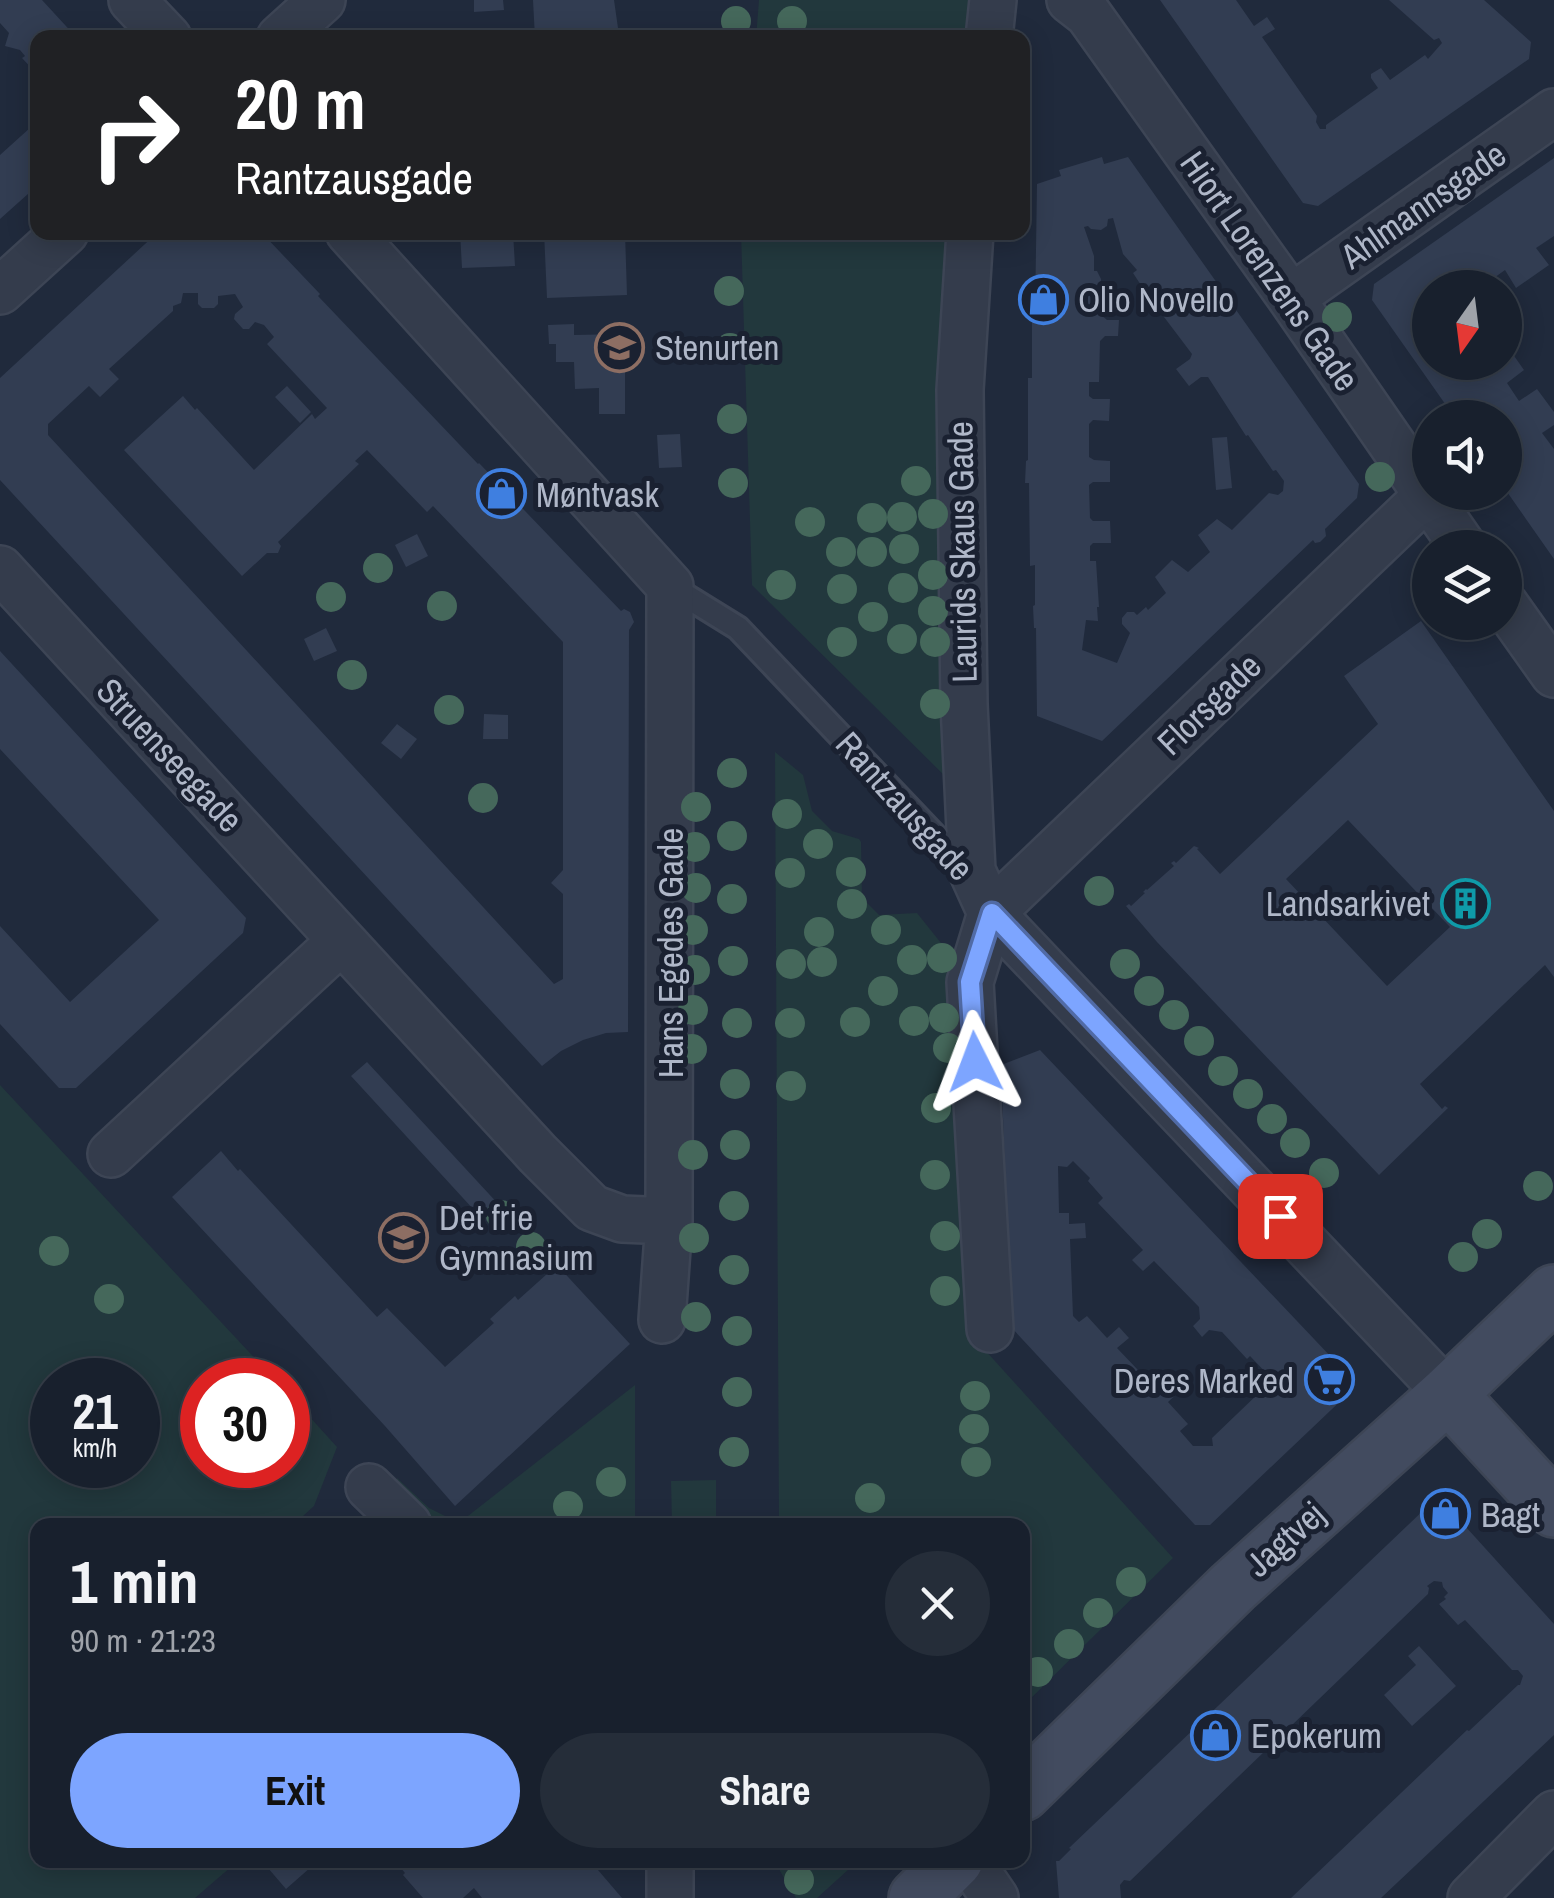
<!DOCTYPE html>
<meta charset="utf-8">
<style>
:root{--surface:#18202d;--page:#252d39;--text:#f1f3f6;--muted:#9fa3aa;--line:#363e49;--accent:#7da5ff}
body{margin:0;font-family:"Archivo Narrow",sans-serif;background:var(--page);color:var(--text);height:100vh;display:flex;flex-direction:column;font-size:38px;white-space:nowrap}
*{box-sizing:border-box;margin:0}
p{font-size:32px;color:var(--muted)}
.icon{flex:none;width:55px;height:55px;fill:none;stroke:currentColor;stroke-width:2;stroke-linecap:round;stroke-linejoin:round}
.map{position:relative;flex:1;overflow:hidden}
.sheet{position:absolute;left:30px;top:1518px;width:1000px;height:350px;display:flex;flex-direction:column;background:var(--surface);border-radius:20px;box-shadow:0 5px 25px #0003,0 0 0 2px var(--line)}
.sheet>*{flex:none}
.hud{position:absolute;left:30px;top:30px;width:1000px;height:210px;border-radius:20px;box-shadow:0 5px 25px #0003,0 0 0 2px var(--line);background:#202124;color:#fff;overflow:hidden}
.needle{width:65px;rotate:194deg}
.buttons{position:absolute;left:1412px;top:270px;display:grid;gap:20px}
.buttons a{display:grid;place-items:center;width:110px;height:110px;border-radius:50%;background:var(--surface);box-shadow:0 5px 25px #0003,0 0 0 2px var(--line);font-size:50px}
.speed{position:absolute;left:30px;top:1358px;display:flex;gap:20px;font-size:50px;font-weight:700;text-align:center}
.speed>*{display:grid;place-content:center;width:130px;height:130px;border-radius:50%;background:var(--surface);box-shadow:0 5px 25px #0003,0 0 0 2px var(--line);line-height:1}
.speed small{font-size:25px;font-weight:400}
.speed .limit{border:15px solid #d22;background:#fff;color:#111}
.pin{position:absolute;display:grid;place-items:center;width:85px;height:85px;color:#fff;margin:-42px;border-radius:20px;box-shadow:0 5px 15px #0006}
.me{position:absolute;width:110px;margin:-55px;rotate:357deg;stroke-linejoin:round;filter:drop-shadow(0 0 8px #0008)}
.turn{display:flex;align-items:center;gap:35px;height:210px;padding:0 40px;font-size:45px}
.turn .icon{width:130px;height:130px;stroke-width:2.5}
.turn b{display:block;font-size:70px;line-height:85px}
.round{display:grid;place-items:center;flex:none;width:105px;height:105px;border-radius:52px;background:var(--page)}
.summary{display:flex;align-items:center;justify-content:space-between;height:170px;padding:0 40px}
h1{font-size:60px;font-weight:800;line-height:75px}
.button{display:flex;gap:20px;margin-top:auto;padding:20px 40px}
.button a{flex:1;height:115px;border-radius:60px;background:var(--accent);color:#111;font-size:40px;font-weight:800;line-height:115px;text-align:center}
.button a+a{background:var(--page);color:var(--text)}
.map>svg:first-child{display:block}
</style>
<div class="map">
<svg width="1554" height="1898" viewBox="0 0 1554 1898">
<rect width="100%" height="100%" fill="#202a3c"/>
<!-- green -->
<path fill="#22383d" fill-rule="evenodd" d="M 759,0 L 982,0 L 977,37 L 756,38 Z
M 741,233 L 955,233 L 953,784 L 752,585 Z
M 775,752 L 803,775 L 812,811 L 832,831 L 859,839 L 861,842 L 862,898 L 879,915 L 917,913 L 957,963 L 975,1339 L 1173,1558 L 1023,1706 L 1022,1525 L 779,1525 Z
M 0,1085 L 275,1380 L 202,1380 L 202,1465 L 288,1465 L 288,1393 L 337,1447 L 314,1506 L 293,1525 L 38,1525 L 38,1860 L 239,1860 L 195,1898 L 0,1898 ZM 52,1380 L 138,1380 L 138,1465 L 52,1465 Z
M 635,1385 L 635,1525 L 435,1525 L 394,1490 L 397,1478 L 429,1508 L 459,1523 Z
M 716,1480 L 716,1525 L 672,1525 L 671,1481 Z
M 780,1860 L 859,1860 L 817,1898 L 796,1898 L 780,1871 Z"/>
<!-- building -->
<path fill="#323d52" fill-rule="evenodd" d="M 0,0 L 42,0 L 77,38 L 38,38 L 38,185 L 0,219 L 0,155 L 31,127 L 34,71 L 22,58 L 25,56 L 20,50 L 5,46 L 9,33 L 0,23 Z
M 474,0 L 503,0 L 504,10 L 474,12 Z
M 533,0 L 614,0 L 618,28 L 616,28 L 616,38 L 535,38 Z
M 1160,0 L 1236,0 L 1254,26 L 1267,17 L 1275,29 L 1262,37 L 1317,116 L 1316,122 L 1320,129 L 1326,129 L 1326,125 L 1378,88 L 1371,78 L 1371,74 L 1381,68 L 1390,80 L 1425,55 L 1428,59 L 1442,43 L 1439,38 L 1434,40 L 1389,0 L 1484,0 L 1531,42 L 1529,59 L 1318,206 L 1303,203 Z
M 1102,157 L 1104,164 L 1128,157 L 1359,484 L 1357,498 L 1325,529 L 1326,536 L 1320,542 L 1315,543 L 1313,540 L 1102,741 L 1037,716 L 1036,628 L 1034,628 L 1033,606 L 1035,605 L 1035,565 L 1030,566 L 1029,483 L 1025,483 L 1026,461 L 1028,460 L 1028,378 L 1032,378 L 1032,314 L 1035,314 L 1037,184 L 1061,176 L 1059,170 ZM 1113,218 L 1123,254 L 1137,270 L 1133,273 L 1160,314 L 1161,313 L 1192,354 L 1190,359 L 1176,369 L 1189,386 L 1201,377 L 1208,377 L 1246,436 L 1248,435 L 1273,471 L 1276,470 L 1284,481 L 1283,491 L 1278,495 L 1269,493 L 1232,530 L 1217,519 L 1198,535 L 1210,552 L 1188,572 L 1172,560 L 1155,577 L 1166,593 L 1148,610 L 1146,607 L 1137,615 L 1134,612 L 1127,612 L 1122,618 L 1122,624 L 1130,633 L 1117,663 L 1082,650 L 1086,620 L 1098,621 L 1097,607 L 1099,607 L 1096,561 L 1090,561 L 1090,546 L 1093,543 L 1111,543 L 1110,521 L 1093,521 L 1090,518 L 1089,485 L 1093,482 L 1110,482 L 1110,461 L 1094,460 L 1089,457 L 1089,424 L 1093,420 L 1109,421 L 1110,399 L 1093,399 L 1089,396 L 1089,382 L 1099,382 L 1100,341 L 1105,336 L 1118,336 L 1119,320 L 1107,320 L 1100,314 L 1101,279 L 1097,271 L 1094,271 L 1094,256 L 1084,227 L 1088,226 L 1091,229 L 1101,230 L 1107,226 L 1108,219 Z
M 1554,158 L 1554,236 L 1536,248 L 1549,265 L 1516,288 L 1505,270 L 1480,288 L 1430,288 L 1430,362 L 1505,362 L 1505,343 L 1524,370 L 1507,383 L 1519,401 L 1537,389 L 1554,412 L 1554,425 L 1542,433 L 1554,449 L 1554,559 L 1505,489 L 1505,418 L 1455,418 L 1372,300 L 1374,284 Z
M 158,232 L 261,232 L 320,294 L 318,296 L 478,464 L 479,463 L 621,611 L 624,609 L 630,612 L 634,622 L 629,630 L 628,1032 L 606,1033 L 583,1040 L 561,1051 L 542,1066 L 0,480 L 0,378 ZM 183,293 L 198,293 L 198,304 L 202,308 L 214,308 L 218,304 L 218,296 L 235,294 L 243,307 L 235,314 L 234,319 L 243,329 L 249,329 L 255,322 L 264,325 L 274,337 L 267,344 L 327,408 L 315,419 L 312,414 L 254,470 L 197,408 L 195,410 L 183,396 L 124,450 L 242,576 L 267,553 L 278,553 L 281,546 L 278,542 L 359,464 L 355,461 L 367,450 L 427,512 L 433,506 L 563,642 L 563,870 L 551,883 L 563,894 L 563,979 L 554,984 L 48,435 L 48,424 L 89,386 L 100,397 L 119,379 L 109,369 L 173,311 L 173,306 L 181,303 Z
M 460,232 L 513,232 L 515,266 L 462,268 Z
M 544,232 L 625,232 L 627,295 L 547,298 Z
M 574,324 L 574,335 L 625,334 L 625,414 L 599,414 L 599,388 L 575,389 L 574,362 L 556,362 L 556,344 L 549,344 L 548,325 Z
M 287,386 L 311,412 L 300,423 L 275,397 Z
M 680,434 L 682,467 L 659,468 L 657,435 Z
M 1227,437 L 1232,488 L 1216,490 L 1212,438 Z
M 417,534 L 428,556 L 406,567 L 395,545 Z
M 1421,621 L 1554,811 L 1554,977 L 1545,965 L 1420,1084 L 1442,1109 L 1445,1106 L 1448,1108 L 1379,1175 L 1157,942 L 1126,906 L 1129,904 L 1131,906 L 1145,893 L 1143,892 L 1146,889 L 1147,890 L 1174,866 L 1171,863 L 1174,861 L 1176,863 L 1194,846 L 1199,848 L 1197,849 L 1220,874 L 1378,724 L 1344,676 ZM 1348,820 L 1450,927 L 1387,986 L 1286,879 Z
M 326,628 L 337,651 L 314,661 L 304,639 Z
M 0,651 L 246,918 L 243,933 L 76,1088 L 59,1088 L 0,1024 L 0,926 L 70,1002 L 159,920 L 0,749 Z
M 484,714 L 508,715 L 508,739 L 483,739 Z
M 397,724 L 417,739 L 401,759 L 381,743 Z
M 1040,1050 L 1351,1378 L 1351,1391 L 1210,1525 L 1195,1525 L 1011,1327 L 1001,1065 ZM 1073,1161 L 1090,1178 L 1088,1181 L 1103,1198 L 1098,1203 L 1143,1250 L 1132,1260 L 1143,1271 L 1154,1261 L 1199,1307 L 1200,1319 L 1193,1326 L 1202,1337 L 1209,1330 L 1222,1332 L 1247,1359 L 1250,1356 L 1271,1378 L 1271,1390 L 1262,1390 L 1212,1438 L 1213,1446 L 1193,1446 L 1180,1431 L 1188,1424 L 1168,1402 L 1179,1392 L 1168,1381 L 1157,1390 L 1117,1348 L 1129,1338 L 1119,1327 L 1107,1338 L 1087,1316 L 1079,1322 L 1073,1316 L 1070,1239 L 1086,1238 L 1085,1223 L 1069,1224 L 1069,1213 L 1059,1213 L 1058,1166 L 1067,1167 Z
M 367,1062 L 501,1207 L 485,1222 L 351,1076 Z
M 221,1151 L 238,1171 L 240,1169 L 377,1317 L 387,1308 L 445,1367 L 494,1323 L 490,1319 L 515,1296 L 518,1300 L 557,1265 L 630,1344 L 455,1506 L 385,1426 L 172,1197 Z
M 1429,1505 L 1446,1505 L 1554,1624 L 1554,1735 L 1381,1898 L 1291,1898 L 1467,1730 L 1469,1731 L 1518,1685 L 1520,1685 L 1523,1676 L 1518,1670 L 1512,1670 L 1465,1620 L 1458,1625 L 1439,1604 L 1446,1599 L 1444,1597 L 1448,1593 L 1443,1587 L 1442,1582 L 1434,1581 L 1427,1586 L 1429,1588 L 1428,1594 L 1130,1881 L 1124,1880 L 1120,1885 L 1121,1898 L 1059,1898 L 1056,1861 L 1059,1861 L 1071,1849 L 1069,1848 Z
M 1419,1646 L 1456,1686 L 1412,1726 L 1384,1695 L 1416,1665 L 1408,1656 Z
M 277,1860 L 319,1860 L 286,1889 L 268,1868 Z
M 394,1860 L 596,1860 L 592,1863 L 622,1898 L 482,1898 L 474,1888 L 463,1898 L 423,1898 L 403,1875 L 405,1873 Z"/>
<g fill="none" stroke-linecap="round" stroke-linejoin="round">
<defs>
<path id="lane" d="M 670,586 L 738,628 L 938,839 L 970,869"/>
<path id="street" d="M 132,0 L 168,38
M 1070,0 L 1088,14 L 1291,298 L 1464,548
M 280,38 L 322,0
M 989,38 L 993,0
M 349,232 L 670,586 L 669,1221 L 662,1320
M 970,232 L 960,390 L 964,704 L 972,871 L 991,913 L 1448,1394
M 0,291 L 65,232
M 1291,298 L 1554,112
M 0,569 L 538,1154 L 592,1208 L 622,1219 L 669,1221
M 1505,605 L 1554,674
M 111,1154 L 341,941
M 990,1329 L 970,982 L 991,913 L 1427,496
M 369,1487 L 408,1525
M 670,1860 L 670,1898
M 969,1860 L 995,1898
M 1471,1898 L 1554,1814"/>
<path id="secondary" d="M 1448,1394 L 1554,1509
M 1022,1793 L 1233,1587 L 1448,1394 L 1554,1293
M 917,1898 L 955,1860"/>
</defs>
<!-- lane casing -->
<use href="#lane" stroke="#3d4555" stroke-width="28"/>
<!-- street casing -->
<use href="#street" stroke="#3d4555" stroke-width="50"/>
<!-- secondary casing -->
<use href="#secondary" stroke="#3d4555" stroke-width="60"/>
<!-- lane -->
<use href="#lane" stroke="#343c4c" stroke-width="22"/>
<!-- street -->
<use href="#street" stroke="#343c4c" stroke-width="45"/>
<!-- secondary -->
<use href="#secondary" stroke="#424b5f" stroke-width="55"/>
</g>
<!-- trees -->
<g fill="#45685b">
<circle cx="736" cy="21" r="15"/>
<circle cx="792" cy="21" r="15"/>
<circle cx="729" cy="291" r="15"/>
<circle cx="1337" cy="317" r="15"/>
<circle cx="730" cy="348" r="15"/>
<circle cx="732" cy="419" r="15"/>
<circle cx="1380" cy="477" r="15"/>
<circle cx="916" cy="481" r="15"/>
<circle cx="733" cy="483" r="15"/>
<circle cx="933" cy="514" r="15"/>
<circle cx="902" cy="517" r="15"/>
<circle cx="872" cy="518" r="15"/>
<circle cx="810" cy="522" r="15"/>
<circle cx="904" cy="549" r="15"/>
<circle cx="841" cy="552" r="15"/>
<circle cx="872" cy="552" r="15"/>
<circle cx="378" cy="568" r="15"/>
<circle cx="933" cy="575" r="15"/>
<circle cx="781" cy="585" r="15"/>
<circle cx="903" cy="588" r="15"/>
<circle cx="842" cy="589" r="15"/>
<circle cx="331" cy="597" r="15"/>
<circle cx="442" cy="606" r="15"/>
<circle cx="933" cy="611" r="15"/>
<circle cx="873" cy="617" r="15"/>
<circle cx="902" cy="639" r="15"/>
<circle cx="842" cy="642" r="15"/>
<circle cx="935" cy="642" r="15"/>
<circle cx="352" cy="675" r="15"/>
<circle cx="935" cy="704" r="15"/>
<circle cx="449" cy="710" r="15"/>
<circle cx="732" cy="773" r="15"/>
<circle cx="483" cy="798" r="15"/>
<circle cx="696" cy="807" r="15"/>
<circle cx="787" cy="814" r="15"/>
<circle cx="732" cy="836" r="15"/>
<circle cx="818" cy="844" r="15"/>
<circle cx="695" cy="847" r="15"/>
<circle cx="851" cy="872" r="15"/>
<circle cx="790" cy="873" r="15"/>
<circle cx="696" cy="888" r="15"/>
<circle cx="1099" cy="891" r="15"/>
<circle cx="732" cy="899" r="15"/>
<circle cx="852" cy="904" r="15"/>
<circle cx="693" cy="930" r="15"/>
<circle cx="886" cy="930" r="15"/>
<circle cx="819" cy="932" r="15"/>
<circle cx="942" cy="958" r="15"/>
<circle cx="912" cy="960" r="15"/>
<circle cx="733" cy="961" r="15"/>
<circle cx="822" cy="962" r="15"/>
<circle cx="791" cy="964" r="15"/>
<circle cx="1125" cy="964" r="15"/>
<circle cx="695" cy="970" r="15"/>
<circle cx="883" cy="991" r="15"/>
<circle cx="1149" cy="991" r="15"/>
<circle cx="693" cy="1010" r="15"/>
<circle cx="1174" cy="1015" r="15"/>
<circle cx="944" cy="1018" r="15"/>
<circle cx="914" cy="1021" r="15"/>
<circle cx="855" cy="1022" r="15"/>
<circle cx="737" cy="1023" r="15"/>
<circle cx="790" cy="1023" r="15"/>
<circle cx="1199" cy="1041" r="15"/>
<circle cx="948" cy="1048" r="15"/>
<circle cx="692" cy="1049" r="15"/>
<circle cx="1223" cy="1071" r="15"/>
<circle cx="735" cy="1084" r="15"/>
<circle cx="791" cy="1086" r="15"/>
<circle cx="1248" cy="1094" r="15"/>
<circle cx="936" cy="1108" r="15"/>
<circle cx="1272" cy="1119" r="15"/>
<circle cx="1295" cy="1143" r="15"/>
<circle cx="735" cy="1145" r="15"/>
<circle cx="693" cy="1155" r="15"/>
<circle cx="1324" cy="1173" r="15"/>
<circle cx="935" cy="1175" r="15"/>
<circle cx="1538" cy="1186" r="15"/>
<circle cx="734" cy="1206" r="15"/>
<circle cx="501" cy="1215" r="15"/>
<circle cx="1487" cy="1234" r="15"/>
<circle cx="945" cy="1236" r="15"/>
<circle cx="694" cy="1238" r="15"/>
<circle cx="531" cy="1247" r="15"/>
<circle cx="54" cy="1251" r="15"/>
<circle cx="1463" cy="1257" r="15"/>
<circle cx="734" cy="1270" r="15"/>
<circle cx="945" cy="1291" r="15"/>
<circle cx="109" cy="1299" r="15"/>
<circle cx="696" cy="1317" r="15"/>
<circle cx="737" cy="1331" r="15"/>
<circle cx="737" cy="1392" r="15"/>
<circle cx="975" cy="1396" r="15"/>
<circle cx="974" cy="1429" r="15"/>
<circle cx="734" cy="1452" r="15"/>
<circle cx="976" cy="1462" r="15"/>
<circle cx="611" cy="1482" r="15"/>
<circle cx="870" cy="1498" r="15"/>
<circle cx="568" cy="1506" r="15"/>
<circle cx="1131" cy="1582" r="15"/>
<circle cx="1098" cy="1613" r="15"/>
<circle cx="1069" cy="1644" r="15"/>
<circle cx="1038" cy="1672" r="15"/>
<circle cx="799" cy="1880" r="15"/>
</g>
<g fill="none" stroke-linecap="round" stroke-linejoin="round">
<defs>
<path id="route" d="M 975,1062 L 970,982 L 992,913 L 1280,1216"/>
</defs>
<!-- route casing -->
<use href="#route" stroke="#516ba6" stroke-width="25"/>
<!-- route -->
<use href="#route" stroke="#7da5ff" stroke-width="18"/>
</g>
<!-- icons -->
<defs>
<symbol id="shop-ring" viewBox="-11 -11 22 22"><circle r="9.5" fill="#1a2131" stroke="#3f7fe0" stroke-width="1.5"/><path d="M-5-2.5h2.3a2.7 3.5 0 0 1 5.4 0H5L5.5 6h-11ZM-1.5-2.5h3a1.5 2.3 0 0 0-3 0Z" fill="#3f7fe0"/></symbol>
<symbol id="school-ring" viewBox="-11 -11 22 22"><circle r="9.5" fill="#1a2131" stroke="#8d6e63" stroke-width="1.5"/><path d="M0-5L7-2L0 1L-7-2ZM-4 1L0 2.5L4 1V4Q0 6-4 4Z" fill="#8d6e63"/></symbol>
<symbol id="building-ring" viewBox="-11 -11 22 22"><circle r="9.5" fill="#1a2131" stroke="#0f9aa8" stroke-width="1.5"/><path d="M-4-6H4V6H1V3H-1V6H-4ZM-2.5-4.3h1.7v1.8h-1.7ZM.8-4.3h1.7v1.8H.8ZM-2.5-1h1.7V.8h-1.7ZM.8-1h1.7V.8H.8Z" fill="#0f9aa8"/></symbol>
<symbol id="supermarket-ring" viewBox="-11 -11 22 22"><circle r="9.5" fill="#1a2131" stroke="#3f7fe0" stroke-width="1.5"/><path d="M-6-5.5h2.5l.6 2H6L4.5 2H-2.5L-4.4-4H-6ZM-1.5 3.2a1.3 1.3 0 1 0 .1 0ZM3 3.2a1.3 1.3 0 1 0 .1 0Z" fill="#3f7fe0"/></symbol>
</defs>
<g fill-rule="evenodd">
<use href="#shop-ring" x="1016" y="272" width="55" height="55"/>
<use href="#school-ring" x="592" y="320" width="55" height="55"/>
<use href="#shop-ring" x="474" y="466" width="55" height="55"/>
<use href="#building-ring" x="1438" y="876" width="55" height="55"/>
<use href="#school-ring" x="376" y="1210" width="55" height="55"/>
<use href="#supermarket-ring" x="1302" y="1352" width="55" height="55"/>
<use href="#shop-ring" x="1418" y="1486" width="55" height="55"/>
<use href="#shop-ring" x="1188" y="1708" width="55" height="55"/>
</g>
<g text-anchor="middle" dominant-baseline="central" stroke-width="10" stroke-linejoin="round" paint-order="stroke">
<!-- street labels -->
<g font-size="35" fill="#afb7c8" stroke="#1a2131">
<text transform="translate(1423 205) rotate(-35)">Ahlmannsgade</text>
<text transform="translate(1270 271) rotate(55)">Hiort Lorenzens Gade</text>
<text transform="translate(962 552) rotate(-91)">Laurids Skaus Gade</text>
<text transform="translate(1209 704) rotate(-44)">Florsgade</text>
<text transform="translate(170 755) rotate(47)">Struenseegade</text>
<text transform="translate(905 806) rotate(48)">Rantzausgade</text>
<text transform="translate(670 953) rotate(-90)">Hans Egedes Gade</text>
<text transform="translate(1285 1539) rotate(-42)">Jagtvej</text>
</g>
<!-- poi labels -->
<g font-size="35" fill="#afb7c8" stroke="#1a2131" text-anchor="start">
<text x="1078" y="299">Olio Novello</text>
<text x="655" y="347">Stenurten</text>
<text x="536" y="494">Møntvask</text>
<text x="1430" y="903" text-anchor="end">Landsarkivet</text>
<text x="439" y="1217">Det frie<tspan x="439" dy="40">Gymnasium</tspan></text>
<text x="1294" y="1380" text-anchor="end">Deres Marked</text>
<text x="1481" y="1514">Bagt</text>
<text x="1251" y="1735">Epokerum</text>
</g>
</g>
</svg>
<div class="buttons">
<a><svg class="needle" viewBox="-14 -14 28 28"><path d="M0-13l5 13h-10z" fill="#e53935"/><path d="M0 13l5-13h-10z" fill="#9fa3aa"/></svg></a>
<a><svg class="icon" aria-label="sound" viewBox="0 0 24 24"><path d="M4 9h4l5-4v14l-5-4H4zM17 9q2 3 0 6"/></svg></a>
<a><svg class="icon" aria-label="layers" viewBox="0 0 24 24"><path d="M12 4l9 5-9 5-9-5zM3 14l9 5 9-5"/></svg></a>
</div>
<div class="speed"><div>21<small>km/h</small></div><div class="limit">30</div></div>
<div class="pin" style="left:1280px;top:1216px;background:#d93025"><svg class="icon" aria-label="arrive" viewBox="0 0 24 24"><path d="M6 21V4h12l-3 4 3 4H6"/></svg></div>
<svg class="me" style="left:975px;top:1062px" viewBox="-20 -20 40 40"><path d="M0-17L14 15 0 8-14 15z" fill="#7da5ff" stroke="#fff" stroke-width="4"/></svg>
<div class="hud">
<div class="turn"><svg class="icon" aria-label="right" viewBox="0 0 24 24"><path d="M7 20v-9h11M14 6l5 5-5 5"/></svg><div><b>20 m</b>Rantzausgade</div></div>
</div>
<section class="sheet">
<div class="summary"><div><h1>1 min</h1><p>90 m · 21:23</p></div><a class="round"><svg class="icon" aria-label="close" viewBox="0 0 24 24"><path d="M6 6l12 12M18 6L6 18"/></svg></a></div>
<div class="button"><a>Exit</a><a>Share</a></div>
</section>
</div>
